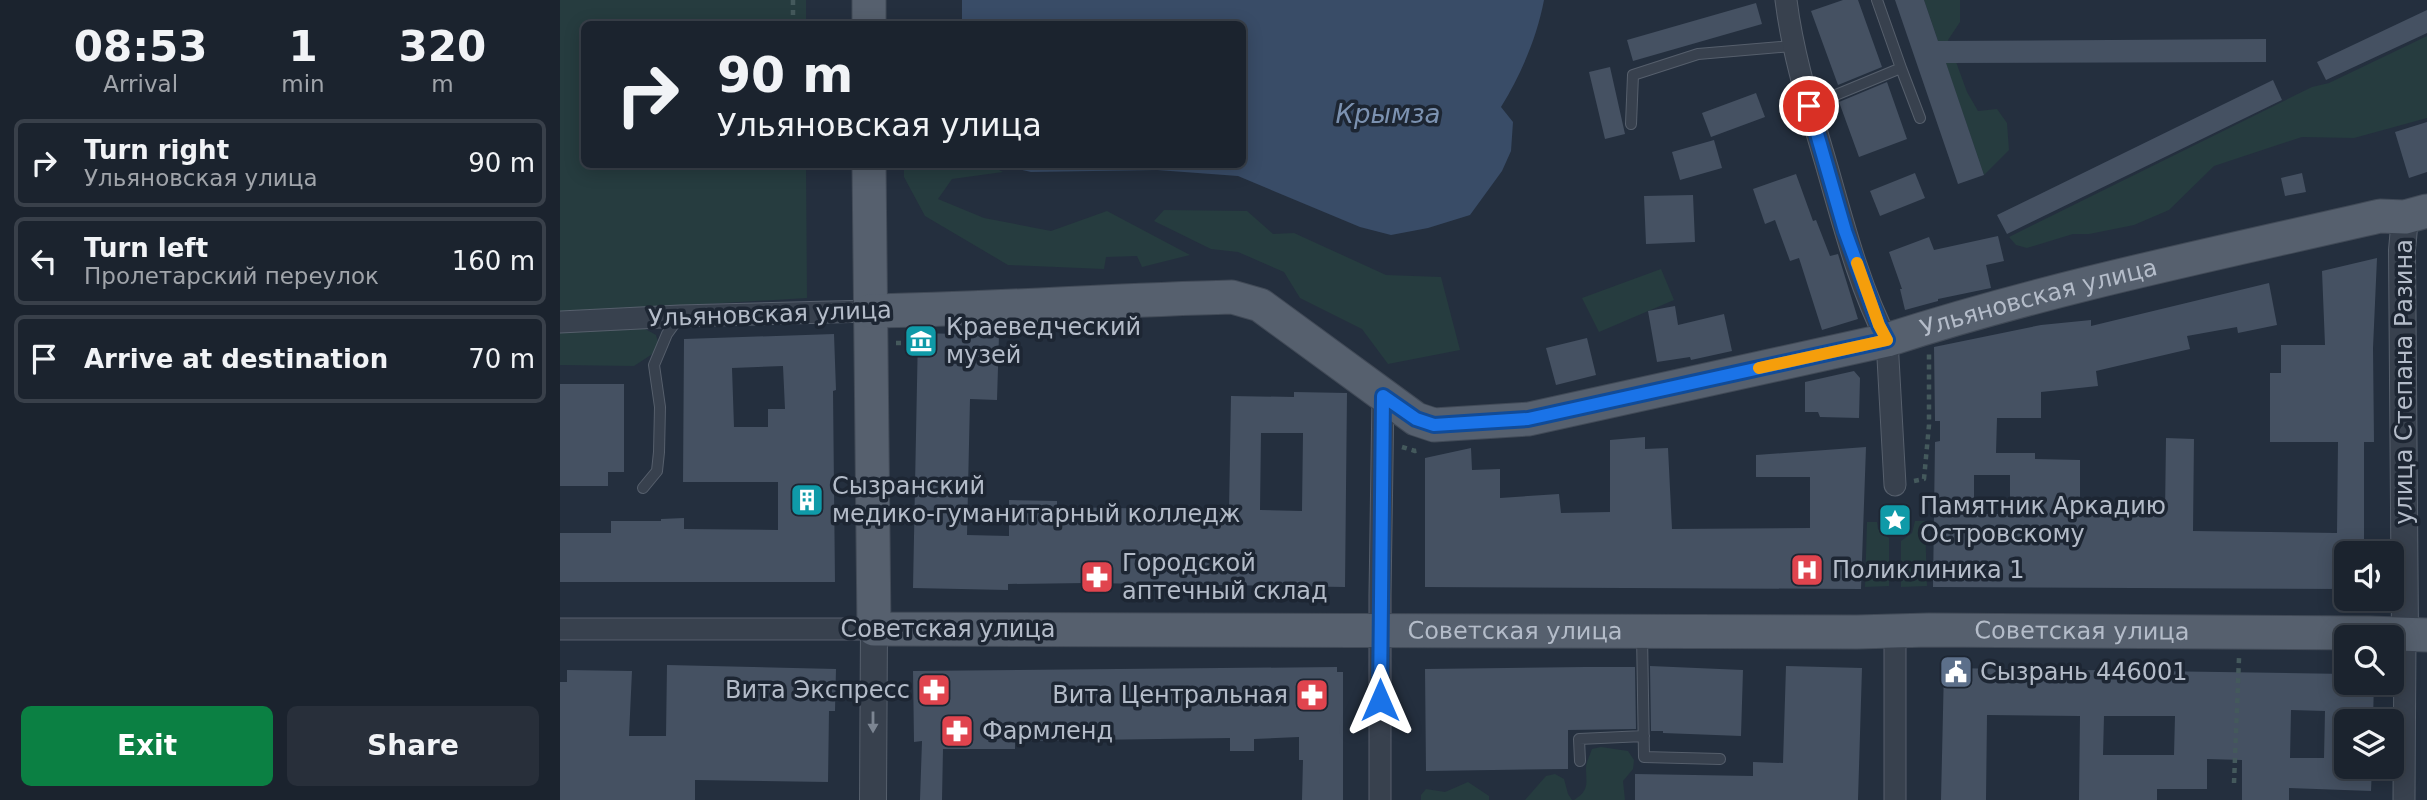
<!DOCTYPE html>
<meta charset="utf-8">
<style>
:root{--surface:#1b232e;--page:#282f3a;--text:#f1f3f6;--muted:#a0a4aa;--line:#39404a;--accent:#0b8043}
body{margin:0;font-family:"DejaVu Sans",sans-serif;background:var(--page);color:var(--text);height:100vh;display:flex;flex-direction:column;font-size:26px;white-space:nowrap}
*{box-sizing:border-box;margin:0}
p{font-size:23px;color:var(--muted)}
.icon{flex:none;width:38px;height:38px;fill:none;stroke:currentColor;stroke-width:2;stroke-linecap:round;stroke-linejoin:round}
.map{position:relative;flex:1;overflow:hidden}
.details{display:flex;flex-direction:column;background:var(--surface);width:560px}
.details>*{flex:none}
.hud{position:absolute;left:21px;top:21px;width:665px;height:147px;border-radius:10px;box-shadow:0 4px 18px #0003,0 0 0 2px var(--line);background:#1b232e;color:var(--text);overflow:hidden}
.fabs{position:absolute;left:1774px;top:541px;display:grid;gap:14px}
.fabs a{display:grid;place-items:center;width:70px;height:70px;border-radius:10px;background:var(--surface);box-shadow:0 4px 18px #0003,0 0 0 2px var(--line);font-size:35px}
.pin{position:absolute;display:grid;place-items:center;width:60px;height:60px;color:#fff;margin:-30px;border:4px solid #fff;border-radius:50%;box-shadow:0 2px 7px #0007}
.me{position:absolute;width:77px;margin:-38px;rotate:0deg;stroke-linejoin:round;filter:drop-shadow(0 0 5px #0008)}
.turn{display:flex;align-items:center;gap:24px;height:147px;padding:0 21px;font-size:32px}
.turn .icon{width:91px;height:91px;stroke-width:2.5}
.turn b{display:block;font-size:49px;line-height:60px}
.eta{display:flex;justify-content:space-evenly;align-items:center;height:119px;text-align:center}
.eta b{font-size:42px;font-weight:700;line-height:49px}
.primary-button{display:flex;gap:14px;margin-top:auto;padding:14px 21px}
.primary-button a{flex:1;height:80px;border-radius:10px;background:var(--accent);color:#fff;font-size:28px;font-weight:700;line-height:80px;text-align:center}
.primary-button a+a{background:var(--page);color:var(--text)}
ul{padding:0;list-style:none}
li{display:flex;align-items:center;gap:21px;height:88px;margin:0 14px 10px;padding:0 7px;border:4px solid var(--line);border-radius:10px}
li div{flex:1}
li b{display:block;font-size:26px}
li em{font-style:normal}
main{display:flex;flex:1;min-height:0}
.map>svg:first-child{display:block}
</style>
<main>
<section class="details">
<div class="eta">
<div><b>08:53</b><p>Arrival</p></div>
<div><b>1</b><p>min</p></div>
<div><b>320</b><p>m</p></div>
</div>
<ul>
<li><svg class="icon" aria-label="right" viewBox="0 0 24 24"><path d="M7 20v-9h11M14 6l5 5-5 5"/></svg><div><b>Turn right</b><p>Ульяновская улица</p></div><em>90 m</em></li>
<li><svg class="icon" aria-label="left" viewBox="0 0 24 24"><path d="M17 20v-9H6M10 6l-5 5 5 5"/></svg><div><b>Turn left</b><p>Пролетарский переулок</p></div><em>160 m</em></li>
<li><svg class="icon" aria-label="arrive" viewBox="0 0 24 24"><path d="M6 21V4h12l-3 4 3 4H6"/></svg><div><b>Arrive at destination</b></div><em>70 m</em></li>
</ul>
<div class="primary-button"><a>Exit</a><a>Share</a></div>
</section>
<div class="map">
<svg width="1867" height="800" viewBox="0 0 1867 800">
<rect width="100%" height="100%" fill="#242f3e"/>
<!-- green -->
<path fill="#263c3f" d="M 0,0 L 246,0 L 246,24 L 24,24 L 24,164 L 246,165 L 247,298 L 0,313 Z
M 1364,0 L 1400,0 L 1400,22 L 1388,40 L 1407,92 L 1418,111 L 1437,109 L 1447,123 L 1449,150 L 1424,175 Z
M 1867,36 L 1867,118 L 1794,138 L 1742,137 L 1654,166 L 1609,210 L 1574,225 L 1529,234 L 1513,234 L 1467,248 L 1456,245 L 1449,237 L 1752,87 L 1769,83 Z
M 344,165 L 429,165 L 443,172 L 392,179 L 378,199 L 424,218 L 491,231 L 547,211 L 630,255 L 582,267 L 577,256 L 546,257 L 544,269 L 448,265 L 365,216 L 344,177 Z
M 604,210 L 687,211 L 713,234 L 734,233 L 826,275 L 881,277 L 900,350 L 828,364 L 802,329 L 740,298 L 724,272 L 678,252 L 651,249 L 594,221 Z
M 1101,269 L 1114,300 L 1039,332 L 1022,298 Z
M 78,325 L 96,335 L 100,349 L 74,366 L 0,365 L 0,326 Z
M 1355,521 L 1365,521 L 1367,586 L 1341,587 L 1341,541 L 1352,533 Z
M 1307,522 L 1317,522 L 1318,529 L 1329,538 L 1329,586 L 1305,587 Z
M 1041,747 L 1068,751 L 1074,760 L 1073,769 L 1063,781 L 1065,800 L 1014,800 C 1030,790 1026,783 1026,768 C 1026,762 1030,755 1032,749 Z
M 995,774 L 1004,779 L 1008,794 L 1012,800 L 965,800 L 986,776 Z
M 908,782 L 929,796 L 929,800 L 861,800 L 861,795 L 866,789 L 885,792 Z"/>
<!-- water -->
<path fill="#394c67" d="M 402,0 L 984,0 C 977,37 961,75 941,107 L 953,122 L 951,151 L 942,171 L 910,215 L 868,228 L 831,235 L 800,227 L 678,176 L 597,170 L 471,172 L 440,165 L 682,164 L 682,24 L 402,24 Z"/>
<!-- building -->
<path fill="#455162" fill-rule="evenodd" d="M 1283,0 L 1298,0 L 1322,67 L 1278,85 L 1251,11 Z
M 1335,0 L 1364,0 L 1378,41 L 1706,39 L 1706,62 L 1386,63 L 1424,175 L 1398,184 Z
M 1196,3 L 1202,24 L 1073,61 L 1067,40 Z
M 1867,10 L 1867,33 L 1766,80 L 1757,62 Z
M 1050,67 L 1065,134 L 1045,139 L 1029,72 Z
M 1713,80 L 1722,100 L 1447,234 L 1437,215 Z
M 1327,82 L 1347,139 L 1299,157 L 1279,102 Z
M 1196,93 L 1205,117 L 1151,137 L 1142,113 Z
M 1867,122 L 1867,172 L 1849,178 L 1835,132 Z
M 1154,140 L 1162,168 L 1120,180 L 1112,152 Z
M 1355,173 L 1365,198 L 1320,216 L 1310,191 Z
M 1742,173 L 1746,192 L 1725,196 L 1721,178 Z
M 1236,174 L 1253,221 L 1256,220 L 1270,256 L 1278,254 L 1298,319 L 1262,330 L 1239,258 L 1230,261 L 1215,220 L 1205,224 L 1193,189 Z
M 1133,195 L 1135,242 L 1086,244 L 1084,196 Z
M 1438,236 L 1444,261 L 1426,265 L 1431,288 L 1378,299 L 1378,301 L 1345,310 L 1340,289 L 1342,289 L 1329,252 L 1369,237 L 1374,250 Z
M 1817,258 L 1813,348 L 1814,442 L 1804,442 L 1804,553 L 1787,553 L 1787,589 L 1373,587 L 1375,442 L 1380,441 L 1380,421 L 1375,421 L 1374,347 L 1481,325 L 1531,320 L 1531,326 L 1709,283 L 1717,325 L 1678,333 L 1677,327 L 1627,336 L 1630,349 L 1536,371 L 1538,386 L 1481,392 L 1481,418 L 1437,418 L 1436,453 L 1475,453 L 1475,459 L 1520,460 L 1520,513 L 1605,514 L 1606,438 L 1634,439 L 1633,531 L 1777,533 L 1778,442 L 1710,442 L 1710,373 L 1721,373 L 1721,345 L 1765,345 L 1762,271 ZM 1414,475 L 1450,475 L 1450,514 L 1414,514 Z
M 1115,306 L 1118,325 L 1164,314 L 1172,351 L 1131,360 L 1130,357 L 1097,362 L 1088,311 Z
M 358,333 L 439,335 L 437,400 L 410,399 L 407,535 L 449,536 L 449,500 L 497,501 L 497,507 L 669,510 L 671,396 L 734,397 L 734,392 L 787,393 L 785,587 L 526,583 L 448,584 L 448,590 L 353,588 ZM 701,433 L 743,433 L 742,511 L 700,510 Z
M 274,334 L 276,390 L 273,391 L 275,582 L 0,582 L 0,533 L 51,533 L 51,521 L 101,521 L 101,519 L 124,518 L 124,529 L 218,530 L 218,482 L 123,482 L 124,339 ZM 223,366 L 225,409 L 208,409 L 208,427 L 174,427 L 172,368 Z
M 1027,338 L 1036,375 L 996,385 L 986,348 Z
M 1294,371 L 1300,378 L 1299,418 L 1260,417 L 1258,412 L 1245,412 L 1245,382 Z
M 0,384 L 64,384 L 64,472 L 48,472 L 48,486 L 0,486 Z
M 1085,437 L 1085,449 L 1108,448 L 1112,529 L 1250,528 L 1250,477 L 1196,477 L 1196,455 L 1306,447 L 1301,589 L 865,587 L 865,458 L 911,448 L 912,470 L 940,469 L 940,498 L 999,494 L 1001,513 L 1050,512 L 1050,440 Z
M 107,665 L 276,669 L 275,711 L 269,711 L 268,782 L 135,780 L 135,800 L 0,800 L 0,682 L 7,682 L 7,670 L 72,671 L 69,736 L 106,736 Z
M 1090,666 L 1183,670 L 1181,736 L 1103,733 L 1103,731 L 1091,731 Z
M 1226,666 L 1302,668 L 1298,800 L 1075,800 L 1075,774 L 1193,776 L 1193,762 L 1223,763 Z
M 777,667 L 777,672 L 783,672 L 783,800 L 742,800 L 743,760 L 739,760 L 739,737 L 694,739 L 694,751 L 670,751 L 670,738 L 455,741 L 455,749 L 383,749 L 382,800 L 360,800 L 362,741 L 354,742 L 353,671 Z
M 1026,667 L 1075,667 L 1076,729 L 1008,730 L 1008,769 L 866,771 L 865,669 Z
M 1384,668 L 1787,674 L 1787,682 L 1814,682 L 1813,721 L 1787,721 L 1787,766 L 1812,766 L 1811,791 L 1729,788 L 1729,800 L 1682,800 L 1682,760 L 1647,759 L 1647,789 L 1597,789 L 1597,800 L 1519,800 L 1520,716 L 1427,715 L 1426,800 L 1381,800 ZM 1731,710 L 1765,711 L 1764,758 L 1730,758 ZM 1544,716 L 1615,716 L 1614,755 L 1543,755 Z"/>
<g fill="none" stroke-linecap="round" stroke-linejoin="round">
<defs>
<path id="service" d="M 1341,68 L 1360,118
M 1249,106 L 1341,68 L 1317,0
M 1071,124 L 1073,75 L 1138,54 L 1232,46
M 83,488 L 97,471 L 99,452 L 100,407 L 94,365 L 107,334 L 120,316
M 1082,634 L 1084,757 L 1160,759
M 1020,761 L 1019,739 L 1084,736"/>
<path id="minor" d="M 1226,0 C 1233,57 1251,112 1267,167 C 1283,223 1300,289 1327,340 L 1335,485
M 0,322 L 120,316 L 310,311
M 0,629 L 314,629
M 820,800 L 820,595 L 823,396
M 1335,800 L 1335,631
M 1844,800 L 1845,635"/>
<path id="tertiary" d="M 1845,635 L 1842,250 L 1845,217
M 313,800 L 314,629"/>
<g id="primary">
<path d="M 309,24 L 309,0"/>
<path id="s1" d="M 309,164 L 314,629 L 1297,632 L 1369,630 L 1810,633 L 1867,635"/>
<path id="s2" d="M 310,311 C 430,309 551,300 672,297 L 700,305 L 856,419 L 874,425 L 969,419 L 1327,340 C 1488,288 1655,254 1820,216 L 1845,217 L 1867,211"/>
</g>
</defs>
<!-- service casing -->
<use href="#service" stroke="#565f6c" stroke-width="12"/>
<!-- minor casing -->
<use href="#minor" stroke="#565f6c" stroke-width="23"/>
<!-- tertiary casing -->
<use href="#tertiary" stroke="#565f6c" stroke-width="28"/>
<!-- primary casing -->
<use href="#primary" stroke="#414a57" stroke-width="35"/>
<!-- path -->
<path stroke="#44595c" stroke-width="4.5" stroke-dasharray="5 5" stroke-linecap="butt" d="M 233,0 L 233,24
M 336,343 L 346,343
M 842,447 L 855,451 L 861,450
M 1354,481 L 1364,479 L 1369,425 L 1369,354
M 1674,783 L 1679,658"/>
<!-- service -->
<use href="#service" stroke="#38414e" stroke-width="10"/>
<!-- minor -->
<use href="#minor" stroke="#38414e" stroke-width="21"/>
<!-- tertiary -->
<use href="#tertiary" stroke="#38414e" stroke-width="26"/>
<!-- primary -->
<use href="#primary" stroke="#56606e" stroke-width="33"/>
</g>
<!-- one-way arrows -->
<defs><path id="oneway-solid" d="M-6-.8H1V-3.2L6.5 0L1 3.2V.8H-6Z" transform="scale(1.75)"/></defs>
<use fill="#7c8592" href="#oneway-solid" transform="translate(313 722) rotate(90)"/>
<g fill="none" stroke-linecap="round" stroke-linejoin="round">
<defs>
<path id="route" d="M 820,700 L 823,396 L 856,419 L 874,425 L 968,419 L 1327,340 L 1319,325 L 1285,231 L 1249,106"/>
</defs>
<!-- route casing -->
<use href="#route" stroke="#114b97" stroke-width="18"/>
<!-- route -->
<use href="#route" stroke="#1a73e8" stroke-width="12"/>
<!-- slow -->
<path stroke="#f59e0b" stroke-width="12" d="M 1199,368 L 1327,340 L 1319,325 L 1297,263"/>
</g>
<!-- icons -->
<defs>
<symbol id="museum-square" viewBox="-11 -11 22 22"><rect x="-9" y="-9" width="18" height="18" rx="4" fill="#0f9aa8" stroke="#1d2633"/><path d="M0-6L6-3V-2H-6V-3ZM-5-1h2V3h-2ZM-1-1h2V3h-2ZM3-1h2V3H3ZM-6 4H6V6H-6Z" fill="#fff"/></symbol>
<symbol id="building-square" viewBox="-11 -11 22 22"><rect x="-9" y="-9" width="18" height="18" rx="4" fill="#0f9aa8" stroke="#1d2633"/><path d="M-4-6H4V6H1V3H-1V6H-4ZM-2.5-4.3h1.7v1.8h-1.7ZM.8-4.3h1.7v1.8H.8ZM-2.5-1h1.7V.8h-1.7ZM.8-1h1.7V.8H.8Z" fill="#fff"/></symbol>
<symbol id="sight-square" viewBox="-11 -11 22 22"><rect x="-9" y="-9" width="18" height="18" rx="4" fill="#0f9aa8" stroke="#1d2633"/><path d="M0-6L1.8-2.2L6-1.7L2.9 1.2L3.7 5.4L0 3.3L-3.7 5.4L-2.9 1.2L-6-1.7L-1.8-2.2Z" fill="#fff"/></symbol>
<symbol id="hospital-square" viewBox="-11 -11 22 22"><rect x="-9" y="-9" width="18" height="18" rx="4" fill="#e0444e" stroke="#1d2633"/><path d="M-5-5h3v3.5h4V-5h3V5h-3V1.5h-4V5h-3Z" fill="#fff"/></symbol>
<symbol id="pharmacy-square" viewBox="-11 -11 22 22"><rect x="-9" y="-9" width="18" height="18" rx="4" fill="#e0444e" stroke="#1d2633"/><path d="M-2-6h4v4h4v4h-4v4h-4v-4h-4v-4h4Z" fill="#fff"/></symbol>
<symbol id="civic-square" viewBox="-11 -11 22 22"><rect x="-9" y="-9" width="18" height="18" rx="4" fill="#5c6f8a" stroke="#1d2633"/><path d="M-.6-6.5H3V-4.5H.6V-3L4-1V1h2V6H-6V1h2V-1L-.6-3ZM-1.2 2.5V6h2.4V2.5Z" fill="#fff"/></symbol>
</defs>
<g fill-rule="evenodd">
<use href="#museum-square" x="342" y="322" width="38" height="38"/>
<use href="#building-square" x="228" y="481" width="38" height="38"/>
<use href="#sight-square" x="1316" y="501" width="38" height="38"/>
<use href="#hospital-square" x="1228" y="551" width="38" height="38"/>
<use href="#pharmacy-square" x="518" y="558" width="38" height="38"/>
<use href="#civic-square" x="1377" y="653" width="38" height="38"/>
<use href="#pharmacy-square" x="355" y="671" width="38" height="38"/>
<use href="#pharmacy-square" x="733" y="676" width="38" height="38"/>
<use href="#pharmacy-square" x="378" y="712" width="38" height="38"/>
</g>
<g text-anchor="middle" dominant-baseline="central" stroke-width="7" stroke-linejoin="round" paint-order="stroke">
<!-- street labels -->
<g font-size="24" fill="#b4bcc9" stroke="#1d2633">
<text stroke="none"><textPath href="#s2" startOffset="1223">Ульяновская улица</textPath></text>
<text transform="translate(210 314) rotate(-2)">Ульяновская улица</text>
<text transform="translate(1844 382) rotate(-90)">улица Степана Разина</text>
<text x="388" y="629">Советская улица</text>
<text stroke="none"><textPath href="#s1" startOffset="1106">Советская улица</textPath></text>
<text stroke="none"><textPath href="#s1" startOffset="1673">Советская улица</textPath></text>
</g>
<!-- poi labels -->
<g font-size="24" fill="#b4bcc9" stroke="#1d2633" text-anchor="start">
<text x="386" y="327">Краеведческий<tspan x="386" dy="28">музей</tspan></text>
<text x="272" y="486">Сызранский<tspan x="272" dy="28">медико-гуманитарный колледж</tspan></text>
<text x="1360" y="506">Памятник Аркадию<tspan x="1360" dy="28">Островскому</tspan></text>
<text x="562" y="563">Городской<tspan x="562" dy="28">аптечный склад</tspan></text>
<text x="1272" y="570">Поликлиника 1</text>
<text x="1420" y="672">Сызрань 446001</text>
<text x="350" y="690" text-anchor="end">Вита Экспресс</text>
<text x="728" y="695" text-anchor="end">Вита Центральная</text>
<text x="422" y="731">Фармленд</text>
</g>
<!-- water labels -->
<g font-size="26" font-style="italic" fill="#7c92b1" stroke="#1d2633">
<text x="828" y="114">Крымза</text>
</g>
</g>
</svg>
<div class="fabs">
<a><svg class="icon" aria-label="sound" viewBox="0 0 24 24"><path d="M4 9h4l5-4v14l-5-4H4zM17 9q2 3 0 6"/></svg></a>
<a><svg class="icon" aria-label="search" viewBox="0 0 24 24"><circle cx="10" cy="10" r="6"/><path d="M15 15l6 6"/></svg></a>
<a><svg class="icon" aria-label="layers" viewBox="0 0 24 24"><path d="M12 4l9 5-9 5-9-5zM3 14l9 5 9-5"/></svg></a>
</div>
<div class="pin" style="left:1249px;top:106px;background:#d93025"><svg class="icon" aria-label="arrive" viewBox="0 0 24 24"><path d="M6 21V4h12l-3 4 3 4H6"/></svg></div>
<svg class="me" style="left:820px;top:700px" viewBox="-20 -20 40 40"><path d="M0-17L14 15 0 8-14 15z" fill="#1a73e8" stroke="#fff" stroke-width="4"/></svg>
<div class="hud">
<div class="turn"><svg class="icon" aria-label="right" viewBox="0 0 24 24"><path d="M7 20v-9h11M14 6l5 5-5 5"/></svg><div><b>90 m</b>Ульяновская улица</div></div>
</div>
</div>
</main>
